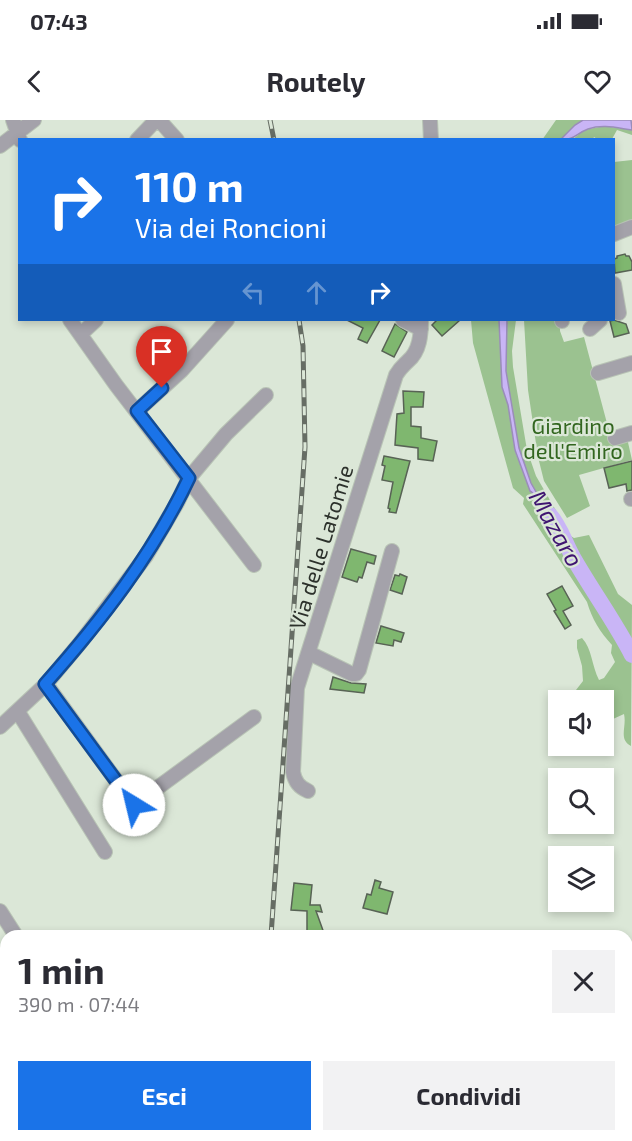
<!DOCTYPE html>
<html lang="it">
<meta charset="utf-8">
<style>
:root{--surface:#fff;--page:#f2f2f3;--text:#2b2b33;--muted:#7c7c81;--accent:#1a73e8}
body{margin:0;font-family:"Exo 2",sans-serif;background:var(--page);color:var(--text);height:100vh;display:flex;flex-direction:column;font-size:22px;white-space:nowrap}
*{box-sizing:border-box;margin:0}
p{font-size:20px;color:var(--muted)}
.icon{flex:none;width:33px;height:33px;fill:none;stroke:currentColor;stroke-width:2;stroke-linecap:round;stroke-linejoin:round}
.map{position:relative;flex:1;overflow:hidden}
.details{position:absolute;left:0px;top:810px;width:633px;height:212px;display:flex;flex-direction:column;background:var(--surface);border-radius:18px 18px 0 0;box-shadow:0 3px 9px #0003}
.details>*{flex:none}
.hud{position:absolute;left:18px;top:18px;width:597px;height:183px;border-radius:0px;box-shadow:0 3px 9px #0003;background:#1a73e8;color:#fff;overflow:hidden}
.controls{position:absolute;left:548px;top:570px;display:grid;gap:12px}
.controls a{display:grid;place-items:center;width:66px;height:66px;border-radius:0px;background:var(--surface);box-shadow:0 3px 9px #0003;font-size:30px}
.pin{position:absolute;display:grid;place-items:center;width:51px;height:51px;color:#fff;margin:-62px -26px;border-radius:50% 50% 50% 0;rotate:-45deg;box-shadow:0 0 6px #0007}
.pin .icon{rotate:45deg}
.me{position:absolute;width:66px;margin:-33px;rotate:324deg;stroke-linejoin:round;filter:drop-shadow(0 0 4px #0008)}
.turn{display:flex;align-items:center;gap:21px;height:126px;padding:0 18px;font-size:27px}
.turn .icon{width:78px;height:78px;stroke-width:2.5}
.turn b{display:block;font-size:42px;line-height:51px}
.lanes{display:flex;align-items:center;height:57px;padding:0 18px;background:#0003;justify-content:center;gap:30px;direction:ltr}
.lanes .off{opacity:.35}
.round{display:grid;place-items:center;flex:none;width:63px;height:63px;border-radius:0px;background:var(--page)}
.overview{display:flex;align-items:center;justify-content:space-between;height:102px;padding:0 18px}
h1{font-size:36px;font-weight:700;line-height:45px}
.button{display:flex;gap:12px;margin-top:auto;padding:12px 18px}
.button a{flex:1;height:69px;border-radius:0px;background:var(--accent);color:#fff;font-size:24px;font-weight:700;line-height:69px;text-align:center}
.button a+a{background:var(--page);color:var(--text)}
.status{display:flex;justify-content:space-between;align-items:center;height:42px;padding:0 30px;background:var(--surface);direction:ltr}
.status svg{height:16px;fill:currentColor}
header{display:flex;justify-content:space-between;align-items:center;height:78px;padding:0 18px;background:var(--surface);font-size:27px;font-weight:700}
.map>svg:first-child{display:block}
</style>
<div class="status"><b>07:43</b><svg viewBox="0 0 49 12"><path d="M0 12V9h3v3zM5 12V6h3v6zM10 12V3h3v9zM15 12V0h3v12zM26 1h20v11H26zM47 4h2v5h-2z"/></svg></div>
<header><svg class="icon" aria-label="back" viewBox="0 0 24 24"><path d="M15 5l-7 7 7 7"/></svg>Routely<svg class="icon" aria-label="heart" viewBox="0 0 24 24"><path d="M12 20l-8-8c-3-5 5-10 8-4 3-6 11-1 8 4z"/></svg></header>
<div class="map">
<svg width="632" height="1021" viewBox="0 0 632 1021">
<rect width="100%" height="100%" fill="#dbe7d7"/>
<!-- green -->
<path fill="#9bc290" d="M 556,0 L 583,0 L 575,5 L 561,19 L 542,20 Z
M 604,6 L 632,10 L 632,15 L 617,10 L 612,19 L 597,19 L 594,17 L 593,19 L 572,20 L 584,10 Z
M 632,40 L 632,101 L 614,107 L 614,42 Z
M 471,200 L 499,200 L 502,267 L 508,285 L 515,331 L 530,371 C 537,375 536,381 540,387 C 545,395 553,399 555,407 L 559,402 L 543,384 L 531,363 L 517,323 L 506,251 L 507,200 L 516,200 L 512,231 L 513,247 L 527,330 L 536,356 L 565,406 L 566,413 L 574,418 L 589,415 L 618,474 L 632,485 L 631,626 C 618,619 627,607 624,594 L 613,599 L 603,586 L 603,580 L 574,580 L 576,570 L 583,561 L 582,546 L 577,528 L 577,520 L 582,518 C 592,528 592,547 599,560 L 604,558 L 615,542 L 611,533 L 612,525 C 600,512 592,499 587,482 L 523,384 L 524,378 L 513,368 L 473,223 Z
M 524,200 L 560,200 L 560,211 L 564,222 L 584,217 L 612,322 L 627,318 L 632,340 L 579,355 L 590,386 L 567,398 L 544,361 L 538,337 L 528,270 Z
M 199,1016 L 334,1016 L 330,1021 L 223,1021 L 202,1018 Z"/>
<!-- water -->
<path fill="#c9b5f6" stroke="#9a8db9" stroke-width="1.5" d="M 583,0 L 631,0 L 632,10 C 617,8 603,4 588,9 C 575,14 575,20 561,19 L 575,5 Z
M 499,200 L 507,200 L 506,251 L 519,328 L 531,363 L 543,384 L 559,402 L 561,413 C 553,406 547,397 541,388 C 536,382 537,375 530,371 L 515,330 L 508,285 L 502,267 Z"/>
<g fill="none" stroke-linecap="round" stroke-linejoin="round">
<!-- river -->
<path stroke="#c9b5f6" stroke-width="16" d="M 549,394 C 561,407 565,424 574,439 C 593,472 615,502 632,535
M 627,898 L 632,899
M 0,972 L 6,975
M 257,1016 L 277,1021
M 304,1021 L 318,1018 L 320,1016"/>
</g>
<!-- building -->
<path fill="#7fb76f" stroke="#586355" stroke-width="1.5" d="M 625,134 L 626,136 L 629,136 L 632,142 L 632,150 L 615,153 L 614,139 L 617,138 L 617,136 Z
M 347,200 L 380,200 L 367,223 L 358,219 L 363,208 Z
M 437,200 L 460,200 L 442,216 L 432,205 Z
M 614,200 L 626,204 L 629,213 L 614,217 L 610,201 Z
M 395,204 L 407,212 L 394,237 L 382,231 Z
M 403,271 L 424,272 L 423,287 L 411,287 L 411,306 L 421,307 L 421,318 L 437,321 L 433,341 L 418,339 L 418,328 L 395,325 L 397,294 L 404,293 Z
M 384,336 L 410,341 L 396,393 L 389,392 L 390,389 L 388,388 L 393,362 L 382,360 L 385,346 L 382,345 Z
M 632,341 L 632,370 L 627,371 L 626,364 L 609,368 L 604,348 Z
M 351,429 L 376,436 L 374,444 L 367,442 L 362,458 L 359,457 L 357,462 L 342,457 Z
M 400,454 L 407,457 L 402,474 L 390,470 L 395,455 L 399,456 Z
M 562,466 L 573,486 L 563,491 L 571,505 L 565,509 L 554,491 L 556,490 L 547,474 Z
M 381,506 L 404,513 L 401,522 L 394,520 L 393,526 L 376,523 Z
M 333,557 L 351,563 L 366,564 L 364,573 L 330,569 Z
M 375,760 L 381,762 L 379,768 L 393,772 L 387,794 L 363,788 L 367,774 L 371,775 Z
M 294,763 L 312,765 L 310,785 L 320,785 L 322,792 L 316,791 L 325,816 L 316,816 L 314,811 L 307,811 L 307,791 L 291,790 Z"/>
<g fill="none" stroke-linecap="round" stroke-linejoin="round">
<defs>
<path id="minor" d="M 13,0 L 20,20
M 159,0 L 177,20
M 430,0 L 431,20
M 137,20 L 156,0
M 0,26 L 34,0
M 614,114 L 632,107
M 614,164 L 619,193
M 70,200 L 116,265 L 254,445
M 403,200 L 421,209
M 562,201 L 562,200
M 590,209 L 600,200
M 81,214 L 96,200
M 598,253 L 632,243
M 137,291 L 182,250 L 227,200
M 615,318 L 632,313
M 631,379 L 632,379
M 309,533 L 352,554 L 356,554 L 359,550 L 392,431
M 46,564 L 134,685 L 254,597
M 18,592 L 105,732
M 0,607 L 46,564 L 80,523 L 146,436 L 177,383 L 189,358 L 226,314 L 266,275
M 308,671 C 299,667 295,662 293,652 L 297,568 L 396,255 C 400,248 403,246 408,241 C 420,231 421,214 421,200
M 0,791 L 16,816
M 627,953 L 632,952
M 416,1021 L 429,1016"/>
</defs>
<!-- minor casing -->
<use href="#minor" stroke="#b8c3b5" stroke-width="16"/>
<!-- minor -->
<use href="#minor" stroke="#a4a2aa" stroke-width="14"/>
<defs>
<path id="rail" d="M 270,0 L 274,20
M 271,816 L 305,327 L 303,226 L 299,200
M 254,1021 L 254,1016"/>
</defs>
<!-- rail casing -->
<use href="#rail" stroke="#666d64" stroke-width="5"/>
<!-- rail -->
<use href="#rail" stroke="#dbe7d7" stroke-width="3" stroke-dasharray="9" stroke-linecap="butt"/>
</g>
<g fill="none" stroke-linecap="round" stroke-linejoin="round">
<defs>
<path id="route" d="M 134,685 L 45,564 C 101,501 153,434 189,358 L 137,291 L 162,268"/>
</defs>
<!-- route casing -->
<use href="#route" stroke="#114b97" stroke-width="15"/>
<!-- route -->
<use href="#route" stroke="#1a73e8" stroke-width="10"/>
</g>
<g text-anchor="middle" dominant-baseline="central" stroke-width="4.5" stroke-linejoin="round" paint-order="stroke">
<!-- park labels -->
<g font-size="22" fill="#32661f" stroke="#dbe7d7">
<text x="573" y="305">Giardino<tspan x="573" dy="25">dell'Emiro</tspan></text>
</g>
<!-- street labels -->
<g font-size="22" fill="#2c312b" stroke="#dbe7d7">
<text transform="translate(320 427) rotate(-73)">Via delle Latomie</text>
</g>
<!-- water labels -->
<g font-size="24" font-style="italic" fill="#3f1471" stroke="#dbe7d7">
<text transform="translate(557 408) rotate(60)">Mazaro</text>
</g>
</g>
</svg>
<div class="controls">
<a><svg class="icon" aria-label="sound" viewBox="0 0 24 24"><path d="M4 9h4l5-4v14l-5-4H4zM17 9q2 3 0 6"/></svg></a>
<a><svg class="icon" aria-label="search" viewBox="0 0 24 24"><circle cx="10" cy="10" r="6"/><path d="M15 15l6 6"/></svg></a>
<a><svg class="icon" aria-label="layers" viewBox="0 0 24 24"><path d="M12 4l9 5-9 5-9-5zM3 14l9 5 9-5"/></svg></a>
</div>
<div class="pin" style="left:162px;top:268px;background:#d93025"><svg class="icon" aria-label="arrive" viewBox="0 0 24 24"><path d="M6 21V4h12l-3 4 3 4H6"/></svg></div>
<svg class="me" style="left:134px;top:685px" viewBox="-20 -20 40 40"><circle r="19" fill="#fff"/><path d="M0-13L10 11 0 6-10 11z" fill="#1a73e8"/></svg>
<div class="hud">
<div class="turn"><svg class="icon" aria-label="right" viewBox="0 0 24 24"><path d="M7 20v-9h11M14 6l5 5-5 5"/></svg><div><b>110 m</b>Via dei Roncioni</div></div>
<div class="lanes"><svg class="icon off" aria-label="left" viewBox="0 0 24 24"><path d="M17 20v-9H6M10 6l-5 5 5 5"/></svg><svg class="icon off" aria-label="ahead" viewBox="0 0 24 24"><path d="M12 20V5M6 11l6-6 6 6"/></svg><svg class="icon" aria-label="right" viewBox="0 0 24 24"><path d="M7 20v-9h11M14 6l5 5-5 5"/></svg></div>
</div>
<section class="details">
<div class="overview"><div><h1>1 min</h1><p>390 m · 07:44</p></div><a class="round"><svg class="icon" aria-label="close" viewBox="0 0 24 24"><path d="M6 6l12 12M18 6L6 18"/></svg></a></div>
<div class="button"><a>Esci</a><a>Condividi</a></div>
</section>
</div>
